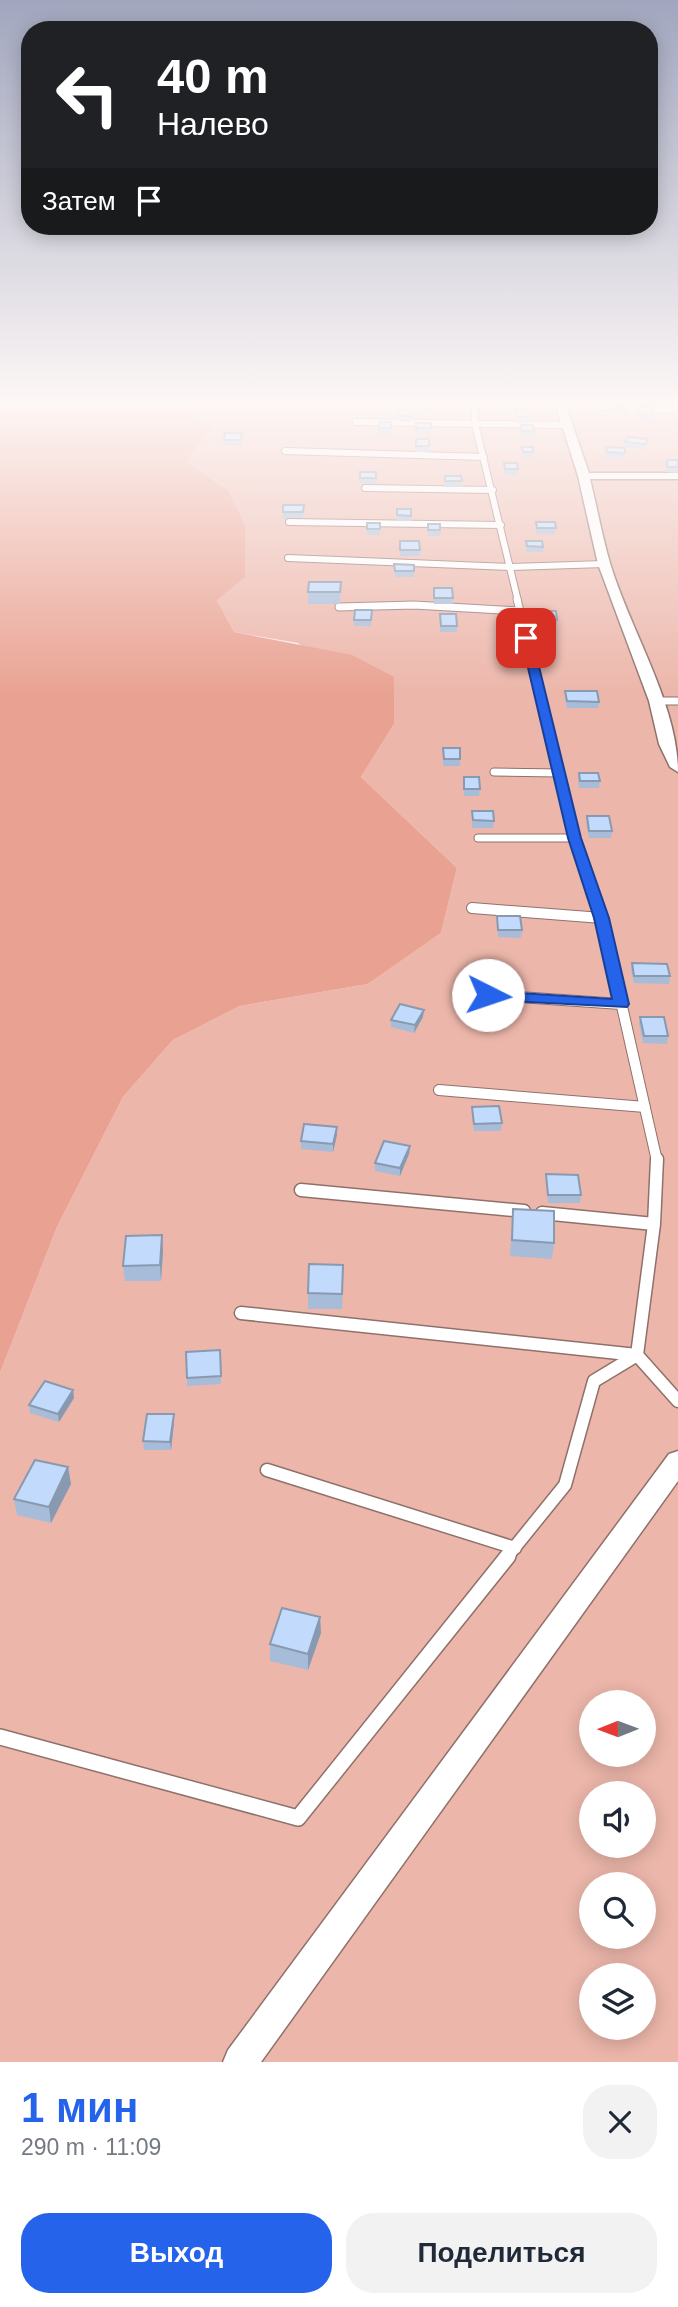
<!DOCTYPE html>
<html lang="ru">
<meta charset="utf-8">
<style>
:root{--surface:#fff;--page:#f2f2f3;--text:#1f2937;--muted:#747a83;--accent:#2563eb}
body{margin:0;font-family:Arial,sans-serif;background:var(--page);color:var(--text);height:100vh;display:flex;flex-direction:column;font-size:26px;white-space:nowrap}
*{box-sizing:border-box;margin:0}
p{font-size:23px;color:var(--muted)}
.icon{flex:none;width:38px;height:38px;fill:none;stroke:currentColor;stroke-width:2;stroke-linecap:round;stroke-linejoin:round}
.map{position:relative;height:2062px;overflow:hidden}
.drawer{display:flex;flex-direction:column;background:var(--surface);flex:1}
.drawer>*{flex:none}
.guide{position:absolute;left:21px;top:21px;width:637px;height:214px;border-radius:28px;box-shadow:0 4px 18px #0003;background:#202124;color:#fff;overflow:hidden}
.needle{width:46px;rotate:269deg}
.tools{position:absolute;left:579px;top:1690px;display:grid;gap:14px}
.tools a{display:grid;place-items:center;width:77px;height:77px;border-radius:50%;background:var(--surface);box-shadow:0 4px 18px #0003;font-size:35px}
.pin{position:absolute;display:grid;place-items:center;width:60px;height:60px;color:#fff;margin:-30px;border-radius:14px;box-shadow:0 4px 10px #0006}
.me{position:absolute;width:77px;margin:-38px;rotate:94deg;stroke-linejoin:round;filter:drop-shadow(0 0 5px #0008)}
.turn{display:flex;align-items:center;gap:24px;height:147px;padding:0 21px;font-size:32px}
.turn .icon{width:91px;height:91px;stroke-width:2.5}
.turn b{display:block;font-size:49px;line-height:60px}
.then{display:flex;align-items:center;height:66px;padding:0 21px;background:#0003;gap:14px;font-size:26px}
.round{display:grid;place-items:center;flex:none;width:74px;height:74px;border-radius:28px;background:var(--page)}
.overview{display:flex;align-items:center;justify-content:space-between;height:119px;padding:0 21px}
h1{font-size:42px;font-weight:700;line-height:52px;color:var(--accent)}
.action{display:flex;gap:14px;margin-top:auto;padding:14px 21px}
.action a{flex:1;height:80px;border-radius:28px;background:var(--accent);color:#fff;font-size:28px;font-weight:700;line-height:80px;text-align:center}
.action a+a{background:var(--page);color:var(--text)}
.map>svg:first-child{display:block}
</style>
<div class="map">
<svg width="678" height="2062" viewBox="0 0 678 2062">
<rect width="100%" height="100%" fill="#faedea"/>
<!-- green -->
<path fill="#ecb6aa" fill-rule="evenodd" d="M 185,406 L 678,406 L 678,2062 L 0,2062 L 0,1373 L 57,1227 L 123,1097 L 173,1040 L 240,1006 L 368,984 L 441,933 L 457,868 L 361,777 L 394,724 L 298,643 L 234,632 L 217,600 L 228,490 L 186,462 L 211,429 ZM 592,1703 L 644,1703 L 644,1755 L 592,1755 ZM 592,1794 L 644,1794 L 644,1846 L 592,1846 ZM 592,1885 L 644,1885 L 644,1937 L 592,1937 ZM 592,1976 L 644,1976 L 644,2028 L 592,2028 Z"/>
<!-- forest -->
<path fill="#e9a292" d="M 0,406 L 185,406 L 211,429 L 186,462 L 228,490 L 245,525 L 245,577 L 217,600 L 234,632 L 352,655 L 394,677 L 394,724 L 361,777 L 457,868 L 441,933 L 368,984 L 240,1006 L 173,1040 L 123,1097 L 57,1227 L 0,1373 Z"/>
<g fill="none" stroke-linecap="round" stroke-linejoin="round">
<defs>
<path id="lane-far4" d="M 475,406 L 475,424 L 518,601
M 593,406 L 678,410
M 356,422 L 566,425
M 285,451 L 484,457
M 365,488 L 493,490
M 289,522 L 501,525
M 288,558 L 511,567 L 604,564"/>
<path id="lane-far3" d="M 517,599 L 578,848
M 339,607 L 414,605 L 519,611
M 656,701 L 678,701
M 494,772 L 560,773
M 478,838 L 575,838"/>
<path id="lane-far2" d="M 578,846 L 602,918 L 657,1161
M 472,908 L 602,918
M 488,995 L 621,1004
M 439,1090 L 645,1107"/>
<path id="lane-far1" d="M 301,1190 L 524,1211
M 542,1213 L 654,1224
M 241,1313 L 637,1355 L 678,1401
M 267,1470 L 515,1548
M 506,1558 L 565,1485 L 594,1381 L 637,1355 L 654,1224 L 657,1159"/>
<path id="lane" d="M 0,1737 L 298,1818 L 508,1556"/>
<path id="street" d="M 556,406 L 566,406 L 589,473 L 678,473 L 678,479 L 590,479 C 597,507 602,536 610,563 C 629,628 678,704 678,772 L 670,767 L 659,744 L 649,701 L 598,564 L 578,476 Z
M 678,1451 L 678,1481 L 261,2062 L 223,2062 L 228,2050 L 669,1454 Z"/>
</defs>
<!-- lane-far4 casing -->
<use href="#lane-far4" stroke="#8f716b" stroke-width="8"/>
<!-- lane-far3 casing -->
<use href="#lane-far3" stroke="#8f716b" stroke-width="9"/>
<!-- lane-far2 casing -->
<use href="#lane-far2" stroke="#8f716b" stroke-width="12"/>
<!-- lane-far1 casing -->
<use href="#lane-far1" stroke="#8f716b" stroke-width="15"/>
<!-- lane casing -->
<use href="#lane" stroke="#8f716b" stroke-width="18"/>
<!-- street casing -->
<use href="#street" stroke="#8f716b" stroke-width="3"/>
<!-- lane-far4 -->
<use href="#lane-far4" stroke="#fff" stroke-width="6"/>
<!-- lane-far3 -->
<use href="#lane-far3" stroke="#fff" stroke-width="7"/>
<!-- lane-far2 -->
<use href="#lane-far2" stroke="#fff" stroke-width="10"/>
<!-- lane-far1 -->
<use href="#lane-far1" stroke="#fff" stroke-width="12"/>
<!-- lane -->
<use href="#lane" stroke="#fff" stroke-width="15"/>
<!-- street -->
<use href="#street" fill="#fff" fill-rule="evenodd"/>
</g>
<!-- wall -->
<path fill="#a7bcd9" d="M 416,406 L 436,406 L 436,410 L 417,410 Z
M 504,406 L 516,406 L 516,410 L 504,409 Z
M 613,406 L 627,406 L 625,415 L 612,414 Z
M 653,408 L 651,420 L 637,419 L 638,414 Z
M 398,410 L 411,416 L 411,422 L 398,421 Z
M 516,410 L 529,417 L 528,423 L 517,423 Z
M 379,422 L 391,422 L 391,434 L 379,434 Z
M 416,423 L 431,423 L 431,434 L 416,434 Z
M 521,425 L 534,431 L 534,437 L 521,436 Z
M 242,433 L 241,446 L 224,445 L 224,440 Z
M 416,439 L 429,446 L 429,452 L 416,452 Z
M 648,439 L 647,445 L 644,449 L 624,447 L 625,442 Z
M 522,447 L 533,452 L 533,457 L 522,457 Z
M 606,447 L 625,453 L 625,458 L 606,458 Z
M 667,460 L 678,467 L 677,473 L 666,472 Z
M 504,463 L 518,469 L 518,475 L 504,475 Z
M 360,472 L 376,472 L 376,484 L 360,483 Z
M 461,476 L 461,487 L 445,487 L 445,481 Z
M 304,505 L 303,518 L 283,518 L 283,512 Z
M 397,509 L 411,509 L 411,521 L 397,521 Z
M 536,522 L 556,528 L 555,534 L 536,534 Z
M 367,523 L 380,523 L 380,535 L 367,535 Z
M 428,524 L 440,524 L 440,536 L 428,536 Z
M 400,541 L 419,541 L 420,556 L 400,556 Z
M 526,541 L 543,547 L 543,552 L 526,552 Z
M 394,564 L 414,565 L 414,577 L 395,577 Z
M 341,582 L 340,604 L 308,604 L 308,592 Z
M 434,588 L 453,598 L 453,604 L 434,604 Z
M 355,610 L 372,610 L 371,626 L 354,626 Z
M 535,611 L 557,620 L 557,626 L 536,626 Z
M 440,614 L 457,626 L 457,632 L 440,632 Z
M 565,691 L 599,702 L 598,708 L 567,708 L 565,697 Z
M 443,748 L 460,759 L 460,766 L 443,766 Z
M 579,773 L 600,781 L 599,788 L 579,788 L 578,780 Z
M 464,777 L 480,789 L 479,796 L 464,796 Z
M 472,811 L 494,821 L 493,828 L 472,828 Z
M 587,816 L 612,831 L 611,838 L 589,838 L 586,823 Z
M 497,916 L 522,930 L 521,938 L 498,937 Z
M 632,963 L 670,976 L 669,984 L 634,983 L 631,971 Z
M 423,1017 L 414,1033 L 391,1027 L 391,1020 Z
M 640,1017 L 668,1036 L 667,1044 L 643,1043 L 639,1024 Z
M 472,1107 L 502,1123 L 501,1131 L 474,1131 L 472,1115 Z
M 337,1135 L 333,1152 L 301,1149 L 301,1141 Z
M 410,1146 L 409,1154 L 400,1176 L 375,1171 L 375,1163 Z
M 546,1174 L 581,1195 L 580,1203 L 548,1203 L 546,1182 Z
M 513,1209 L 554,1243 L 552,1259 L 510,1256 Z
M 162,1235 L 163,1251 L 161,1281 L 125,1281 L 123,1266 Z
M 343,1281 L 342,1309 L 308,1309 L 308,1293 Z
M 220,1350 L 221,1384 L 187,1386 L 187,1378 Z
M 73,1390 L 74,1398 L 59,1422 L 30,1413 L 29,1405 Z
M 174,1423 L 171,1450 L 144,1450 L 143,1441 Z
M 68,1467 L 71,1484 L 51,1523 L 17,1515 L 14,1499 Z
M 320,1617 L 321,1633 L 308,1670 L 270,1661 L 270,1644 Z"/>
<!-- shaded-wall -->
<path fill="#8899b0" d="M 424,1010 L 423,1017 L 414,1033 L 415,1025 Z
M 337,1127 L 337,1135 L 333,1152 L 333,1144 Z
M 410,1146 L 409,1154 L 400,1176 L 400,1168 Z
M 162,1235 L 163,1251 L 161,1281 L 160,1265 Z
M 73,1390 L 74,1398 L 59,1422 L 58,1414 Z
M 174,1414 L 174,1423 L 171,1450 L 170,1442 Z
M 68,1467 L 71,1484 L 51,1523 L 49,1507 Z
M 320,1617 L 321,1633 L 308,1670 L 308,1654 Z"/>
<!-- building -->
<path fill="#c2dbfc" stroke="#8899b0" stroke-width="2" d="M 613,406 L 627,406 L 626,410 L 612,409 Z
M 639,407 L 653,408 L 652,415 L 638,414 Z
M 398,410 L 411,410 L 411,416 L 398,416 Z
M 516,410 L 527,410 L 529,417 L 517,417 Z
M 379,422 L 391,422 L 391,428 L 379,428 Z
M 416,423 L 431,423 L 431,428 L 416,428 Z
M 521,425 L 533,425 L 534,431 L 522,431 Z
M 225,433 L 242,433 L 241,440 L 224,440 Z
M 628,437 L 648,439 L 645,444 L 625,442 Z
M 416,439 L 429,439 L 429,446 L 416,446 Z
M 522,447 L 533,447 L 533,452 L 523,452 Z
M 606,447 L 625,448 L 625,453 L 607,452 Z
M 667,460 L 678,460 L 678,467 L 667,467 Z
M 504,463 L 517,463 L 518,469 L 505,469 Z
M 360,472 L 376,472 L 376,478 L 360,478 Z
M 445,476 L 461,476 L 462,481 L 445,481 Z
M 283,505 L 304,505 L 303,512 L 283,512 Z
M 397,509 L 411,509 L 411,516 L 397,515 Z
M 536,522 L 555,522 L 556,528 L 537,528 Z
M 367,523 L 380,523 L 380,529 L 367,529 Z
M 428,524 L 440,524 L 440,530 L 428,530 Z
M 400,541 L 419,541 L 420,550 L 400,550 Z
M 526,541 L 542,541 L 543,547 L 527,546 Z
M 394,564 L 414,565 L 414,571 L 395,571 Z
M 309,582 L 341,582 L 340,592 L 308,592 Z
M 434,588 L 452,588 L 453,598 L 434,598 Z
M 355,610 L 372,610 L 371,620 L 354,620 Z
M 535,611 L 556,611 L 557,620 L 537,620 Z
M 440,614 L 456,614 L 457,626 L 441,626 Z
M 565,691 L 597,691 L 599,702 L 567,701 Z
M 443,748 L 460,748 L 460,759 L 444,759 Z
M 579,773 L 598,773 L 600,781 L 580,781 Z
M 464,777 L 479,777 L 480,789 L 464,789 Z
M 472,811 L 493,811 L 494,821 L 473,820 Z
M 587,816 L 609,816 L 612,831 L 589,831 Z
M 497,916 L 520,916 L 522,930 L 498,930 Z
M 632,963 L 667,964 L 670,976 L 634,976 Z
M 400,1004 L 424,1010 L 415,1025 L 391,1020 Z
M 640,1017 L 664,1017 L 668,1036 L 644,1036 Z
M 499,1106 L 502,1123 L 474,1124 L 472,1107 Z
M 304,1124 L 337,1127 L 333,1144 L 301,1141 Z
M 384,1141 L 410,1146 L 400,1168 L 375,1163 Z
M 546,1174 L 578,1175 L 581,1195 L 548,1195 Z
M 513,1209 L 554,1211 L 554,1243 L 512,1240 Z
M 162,1235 L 160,1265 L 123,1266 L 126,1236 Z
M 309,1264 L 343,1265 L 342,1294 L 308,1293 Z
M 220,1350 L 221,1376 L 187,1378 L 186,1352 Z
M 45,1381 L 73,1390 L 58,1414 L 29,1405 Z
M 147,1414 L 174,1414 L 170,1442 L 143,1441 Z
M 35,1460 L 68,1467 L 49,1507 L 14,1499 Z
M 282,1608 L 320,1617 L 308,1654 L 270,1644 Z"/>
<!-- sky -->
<linearGradient id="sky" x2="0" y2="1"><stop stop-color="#a1a6be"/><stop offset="0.58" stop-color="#fdf7f6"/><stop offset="1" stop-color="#fdf7f6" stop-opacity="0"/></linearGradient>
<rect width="678" height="695" fill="url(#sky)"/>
<!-- route -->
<path fill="#2563eb" stroke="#184099" stroke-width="2" d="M 526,634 L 532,638 L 581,838 L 609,918 L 629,1004 L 627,1007 L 488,1000 L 480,995 L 488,991 L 612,999 L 594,918 L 568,838 L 521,638 Z"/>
</svg>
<div class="tools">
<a><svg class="needle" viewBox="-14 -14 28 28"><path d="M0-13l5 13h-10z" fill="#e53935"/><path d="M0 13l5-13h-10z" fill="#747a83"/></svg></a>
<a><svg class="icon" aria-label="sound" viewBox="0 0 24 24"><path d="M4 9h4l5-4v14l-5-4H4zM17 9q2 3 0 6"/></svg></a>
<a><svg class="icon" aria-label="search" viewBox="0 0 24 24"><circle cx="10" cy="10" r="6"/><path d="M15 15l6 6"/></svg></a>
<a><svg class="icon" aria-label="layers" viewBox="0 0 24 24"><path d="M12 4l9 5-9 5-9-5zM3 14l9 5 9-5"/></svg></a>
</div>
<div class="pin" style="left:526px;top:638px;background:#d93025"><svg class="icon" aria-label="arrive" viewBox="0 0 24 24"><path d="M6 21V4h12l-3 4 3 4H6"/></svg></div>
<svg class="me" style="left:488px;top:995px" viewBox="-20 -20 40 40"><circle r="19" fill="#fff"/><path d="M0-13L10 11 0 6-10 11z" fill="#2563eb"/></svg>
<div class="guide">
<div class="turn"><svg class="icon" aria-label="left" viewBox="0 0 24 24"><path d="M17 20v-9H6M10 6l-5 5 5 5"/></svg><div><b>40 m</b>Налево</div></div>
<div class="then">Затем<svg class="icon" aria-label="arrive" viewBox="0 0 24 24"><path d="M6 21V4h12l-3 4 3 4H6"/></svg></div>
</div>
</div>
<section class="drawer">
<div class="overview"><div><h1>1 мин</h1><p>290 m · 11:09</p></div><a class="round"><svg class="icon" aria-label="close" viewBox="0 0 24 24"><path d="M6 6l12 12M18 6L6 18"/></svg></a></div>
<div class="action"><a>Выход</a><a>Поделиться</a></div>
</section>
